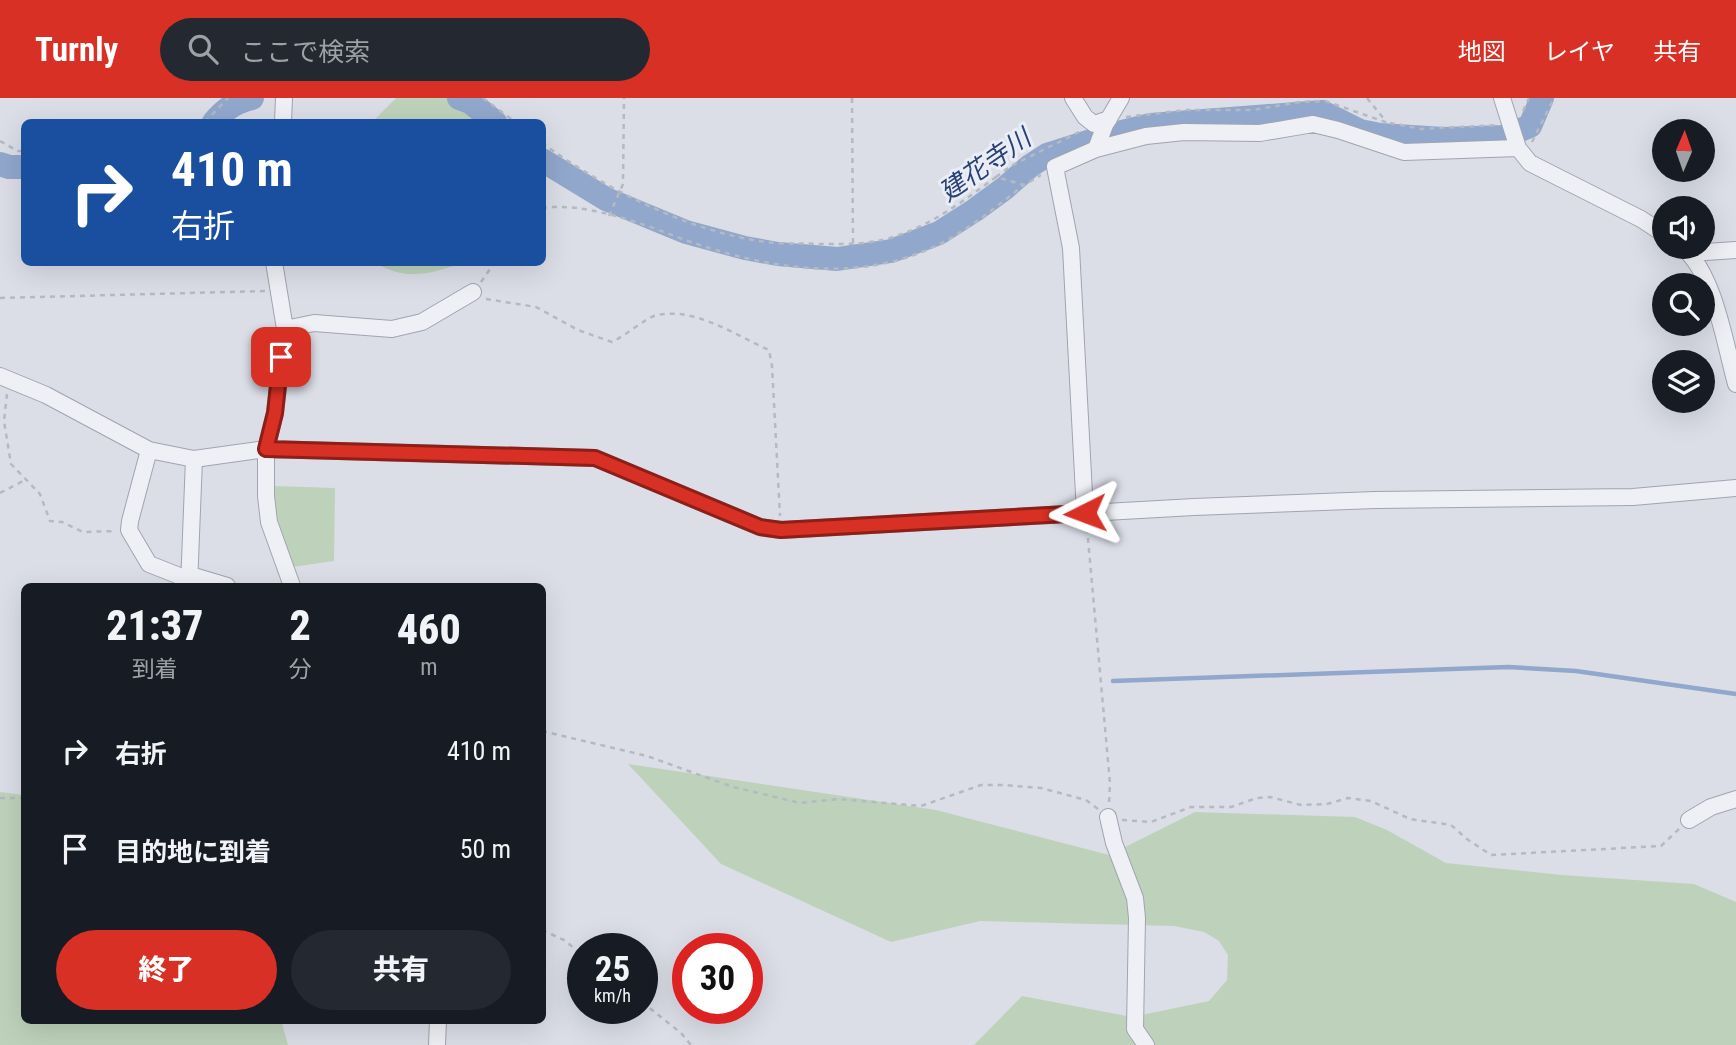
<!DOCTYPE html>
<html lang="ja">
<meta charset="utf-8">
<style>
:root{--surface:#171b24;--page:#242831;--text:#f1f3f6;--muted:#9ea1a6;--accent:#d93025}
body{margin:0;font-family:"Roboto Condensed","Noto Sans JP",sans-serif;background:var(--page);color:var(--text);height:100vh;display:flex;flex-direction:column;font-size:26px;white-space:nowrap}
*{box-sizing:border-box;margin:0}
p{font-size:23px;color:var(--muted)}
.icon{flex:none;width:38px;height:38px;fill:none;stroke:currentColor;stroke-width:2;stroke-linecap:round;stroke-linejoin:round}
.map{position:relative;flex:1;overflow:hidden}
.panel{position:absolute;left:21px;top:485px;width:525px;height:441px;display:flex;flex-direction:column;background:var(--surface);border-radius:10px;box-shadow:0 7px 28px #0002}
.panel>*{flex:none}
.hud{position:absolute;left:21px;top:21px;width:525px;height:147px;border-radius:10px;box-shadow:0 7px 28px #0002;background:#1a4fa0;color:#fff;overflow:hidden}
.needle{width:46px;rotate:2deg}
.controls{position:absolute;left:1652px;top:21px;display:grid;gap:14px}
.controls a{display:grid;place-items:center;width:63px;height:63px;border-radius:50%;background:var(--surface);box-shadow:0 7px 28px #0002;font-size:35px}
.speed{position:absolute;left:567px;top:835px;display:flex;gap:14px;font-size:35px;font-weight:700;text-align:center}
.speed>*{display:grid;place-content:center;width:91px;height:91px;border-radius:50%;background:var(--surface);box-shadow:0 7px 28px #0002;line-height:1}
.speed small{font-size:18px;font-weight:400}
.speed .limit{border:10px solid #d22;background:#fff;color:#111}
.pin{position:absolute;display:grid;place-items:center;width:60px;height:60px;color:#fff;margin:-30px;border-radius:14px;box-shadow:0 4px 10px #0006}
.me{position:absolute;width:77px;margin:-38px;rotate:267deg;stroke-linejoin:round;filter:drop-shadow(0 0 5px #0008)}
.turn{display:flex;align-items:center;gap:24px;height:147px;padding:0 35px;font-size:32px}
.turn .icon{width:91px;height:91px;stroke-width:2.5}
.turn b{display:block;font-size:49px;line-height:60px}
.eta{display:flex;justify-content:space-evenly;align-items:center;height:119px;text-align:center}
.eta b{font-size:42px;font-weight:800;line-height:49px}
.action{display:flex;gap:14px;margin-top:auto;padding:14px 35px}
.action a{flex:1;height:80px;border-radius:42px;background:var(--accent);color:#fff;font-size:28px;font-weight:800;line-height:80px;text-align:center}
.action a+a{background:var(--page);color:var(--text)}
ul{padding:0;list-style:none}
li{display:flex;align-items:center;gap:21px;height:98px;padding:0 35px}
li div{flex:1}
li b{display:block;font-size:26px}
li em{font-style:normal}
header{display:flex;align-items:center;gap:42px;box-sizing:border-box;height:98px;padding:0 35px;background:var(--accent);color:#fff}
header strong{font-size:33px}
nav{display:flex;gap:38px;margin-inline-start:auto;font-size:24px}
.search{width:490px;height:63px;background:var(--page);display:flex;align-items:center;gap:18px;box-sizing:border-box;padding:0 24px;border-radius:38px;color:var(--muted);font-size:26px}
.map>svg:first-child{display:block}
</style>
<header>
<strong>Turnly</strong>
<div class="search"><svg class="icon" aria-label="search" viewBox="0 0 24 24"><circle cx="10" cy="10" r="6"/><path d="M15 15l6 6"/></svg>ここで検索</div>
<nav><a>地図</a><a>レイヤ</a><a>共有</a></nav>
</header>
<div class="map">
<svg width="1736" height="947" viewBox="0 0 1736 947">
<rect width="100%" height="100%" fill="#dbdee7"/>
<!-- green -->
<path fill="#bed2bb" d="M 396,0 L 482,0 L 491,8 L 495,24 L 372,24 Z
M 375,165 L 462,165 C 430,176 407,183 375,165 Z
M 274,388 L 335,390 L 334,463 L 292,469 L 276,415 Z
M 628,666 L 936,712 L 1109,757 L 1195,714 L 1355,719 L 1387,732 L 1446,765 L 1562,777 L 1694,786 L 1736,804 L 1736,947 L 974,947 L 1022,898 L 1132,919 L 1209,903 L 1227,882 L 1228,857 L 1219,843 L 1204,834 L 1174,828 L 980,823 L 891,844 L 721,766 Z
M 0,694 L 24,697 L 24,922 L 281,922 L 288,947 L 0,947 Z"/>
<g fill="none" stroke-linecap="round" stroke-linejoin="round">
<!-- stream -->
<path stroke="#91a7cc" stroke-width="4.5" d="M 1113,583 L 1508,569 L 1576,573 L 1736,596"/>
<!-- river -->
<path stroke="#91a7cc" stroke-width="24" d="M 459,0 L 470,4 L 495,24
M 214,24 C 225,11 235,4 252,0
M 542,62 L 606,101 L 686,134 L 745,150 L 778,156 L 837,161 L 891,153 L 939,135 L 975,112 L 1005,90 L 1030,68 L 1047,57 L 1110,37 L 1151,27 L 1322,14 L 1360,33 L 1380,37 L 1444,41 L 1503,39 L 1530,28 L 1542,0
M 0,66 L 9,69 L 24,69"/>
<defs>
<path id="minor" d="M 1073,0 L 1085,19 L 1094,26 L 1109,21
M 1502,0 L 1518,50 L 1530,65 L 1641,121 L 1664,136
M 283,24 L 284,0
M 1096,51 L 1105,27 L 1121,0
M 1682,149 C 1714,174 1725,246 1736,286
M 1690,155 L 1736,152
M 274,164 L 285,231 L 275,315 L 266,351 L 266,398 L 269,424 L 292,488
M 285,231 L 314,225 L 392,231 L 422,224 L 473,194
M 0,278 L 46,297 L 149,352 L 194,361 L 266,351 L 595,360 L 760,429 L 781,432 L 1194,409 L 1375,402 L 1633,399 L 1736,390
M 149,352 L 130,423 L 129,432 L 149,466 L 182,479 L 190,477 L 227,488
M 1085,415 L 1071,150 L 1055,69 L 1096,51 L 1146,38 L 1184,34 L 1260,35 L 1313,26 L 1338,32 L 1404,54 L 1518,50
M 189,488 L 194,361
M 1108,719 L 1114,745 L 1135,800 L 1137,820 L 1135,931 L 1146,947
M 1689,722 L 1711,709 L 1736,701
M 437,947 L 438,922"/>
</defs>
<!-- minor casing -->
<use href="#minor" stroke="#a0a4b1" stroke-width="18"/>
<!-- path -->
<path stroke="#b5b9c2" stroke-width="2.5" stroke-dasharray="5 5" stroke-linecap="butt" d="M 483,0 L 515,24
M 852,0 L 853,146
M 1367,0 L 1384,21
M 1523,13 L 1529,0
M 1126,19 L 1186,12 L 1253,12 L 1300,4 L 1325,3 L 1391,26
M 205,24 L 228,0
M 1390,25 L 1422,31 L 1498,27
M 0,43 L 18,53 L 24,53
M 1532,44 L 1554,0
M 542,45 C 607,92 694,137 775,145 C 789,146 803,145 817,146 C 840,146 863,147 886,141 C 928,130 962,104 996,79 L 1024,87 L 1041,77
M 996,79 L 1011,68 L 1079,34
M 542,110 C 583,104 639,124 677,139 C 753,167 843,186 922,154 C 960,139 992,112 1024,87
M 609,118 L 623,86 L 624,0
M 481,184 L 495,164
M 0,200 L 266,193
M 486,201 L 536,209 L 578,232 L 612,244 C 625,238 643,222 654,218 C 692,207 735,237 769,252 L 772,268 L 780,418
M 7,296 L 4,323 L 11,366 L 40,396 L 50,423 L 62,424 L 83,434 L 116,433
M 0,395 L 25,382
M 1087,430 L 1110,685 L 1109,706
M 542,633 L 647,658 L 733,689 L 800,705 L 838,701 L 921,708 L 981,687 L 1003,687 L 1041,690 L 1086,702 L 1098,711
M 0,700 L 24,700
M 1122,722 L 1151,724 L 1191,709 L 1231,709 L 1257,700 L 1270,699 L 1301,707 L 1327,706 L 1348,700 L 1371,703 L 1410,721 L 1451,727 L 1467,741 L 1491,757 L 1661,748 L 1679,731
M 542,832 L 566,843 L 583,859
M 642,904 L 681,935 L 691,947"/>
<!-- minor -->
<use href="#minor" stroke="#eef0f5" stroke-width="16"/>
</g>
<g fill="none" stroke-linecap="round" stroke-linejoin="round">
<defs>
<path id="route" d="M 281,259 L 275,315 L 266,351 L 595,360 L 760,429 L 781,432 L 1085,415"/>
</defs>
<!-- route casing -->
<use href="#route" stroke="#8d1f18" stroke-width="18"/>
<!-- route -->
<use href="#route" stroke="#d93025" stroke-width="12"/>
</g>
<g text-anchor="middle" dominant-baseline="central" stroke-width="6" stroke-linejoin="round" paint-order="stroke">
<!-- water labels -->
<g font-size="26" font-style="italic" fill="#2a4376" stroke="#eaedf5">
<text transform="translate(985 67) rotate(-35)">建花寺川</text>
</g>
</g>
</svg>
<div class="controls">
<a><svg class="needle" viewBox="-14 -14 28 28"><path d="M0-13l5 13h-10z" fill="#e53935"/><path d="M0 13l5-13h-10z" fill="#9ea1a6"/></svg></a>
<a><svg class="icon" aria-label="sound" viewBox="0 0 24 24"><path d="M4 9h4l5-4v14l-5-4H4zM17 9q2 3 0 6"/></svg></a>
<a><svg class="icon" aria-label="search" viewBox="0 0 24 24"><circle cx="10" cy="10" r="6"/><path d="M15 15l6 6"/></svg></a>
<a><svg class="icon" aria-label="layers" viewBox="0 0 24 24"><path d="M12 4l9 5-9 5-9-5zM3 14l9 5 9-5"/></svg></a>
</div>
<div class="speed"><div>25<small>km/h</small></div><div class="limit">30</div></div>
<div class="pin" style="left:281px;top:259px;background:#d93025"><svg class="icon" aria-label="arrive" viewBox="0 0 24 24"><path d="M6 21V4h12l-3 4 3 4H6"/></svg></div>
<svg class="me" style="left:1085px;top:415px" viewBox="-20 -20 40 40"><path d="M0-17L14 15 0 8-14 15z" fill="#d93025" stroke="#fff" stroke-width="4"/></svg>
<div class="hud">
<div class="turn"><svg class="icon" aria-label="right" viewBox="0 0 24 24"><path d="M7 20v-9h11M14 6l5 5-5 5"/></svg><div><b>410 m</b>右折</div></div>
</div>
<section class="panel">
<div class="eta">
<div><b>21:37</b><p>到着</p></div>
<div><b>2</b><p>分</p></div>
<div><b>460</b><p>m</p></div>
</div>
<ul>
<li><svg class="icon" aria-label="right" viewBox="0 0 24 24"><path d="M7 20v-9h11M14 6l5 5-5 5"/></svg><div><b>右折</b></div><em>410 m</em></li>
<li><svg class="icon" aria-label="arrive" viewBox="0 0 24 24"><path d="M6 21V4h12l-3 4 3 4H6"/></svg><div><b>目的地に到着</b></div><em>50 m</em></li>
</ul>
<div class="action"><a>終了</a><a>共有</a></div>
</section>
</div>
